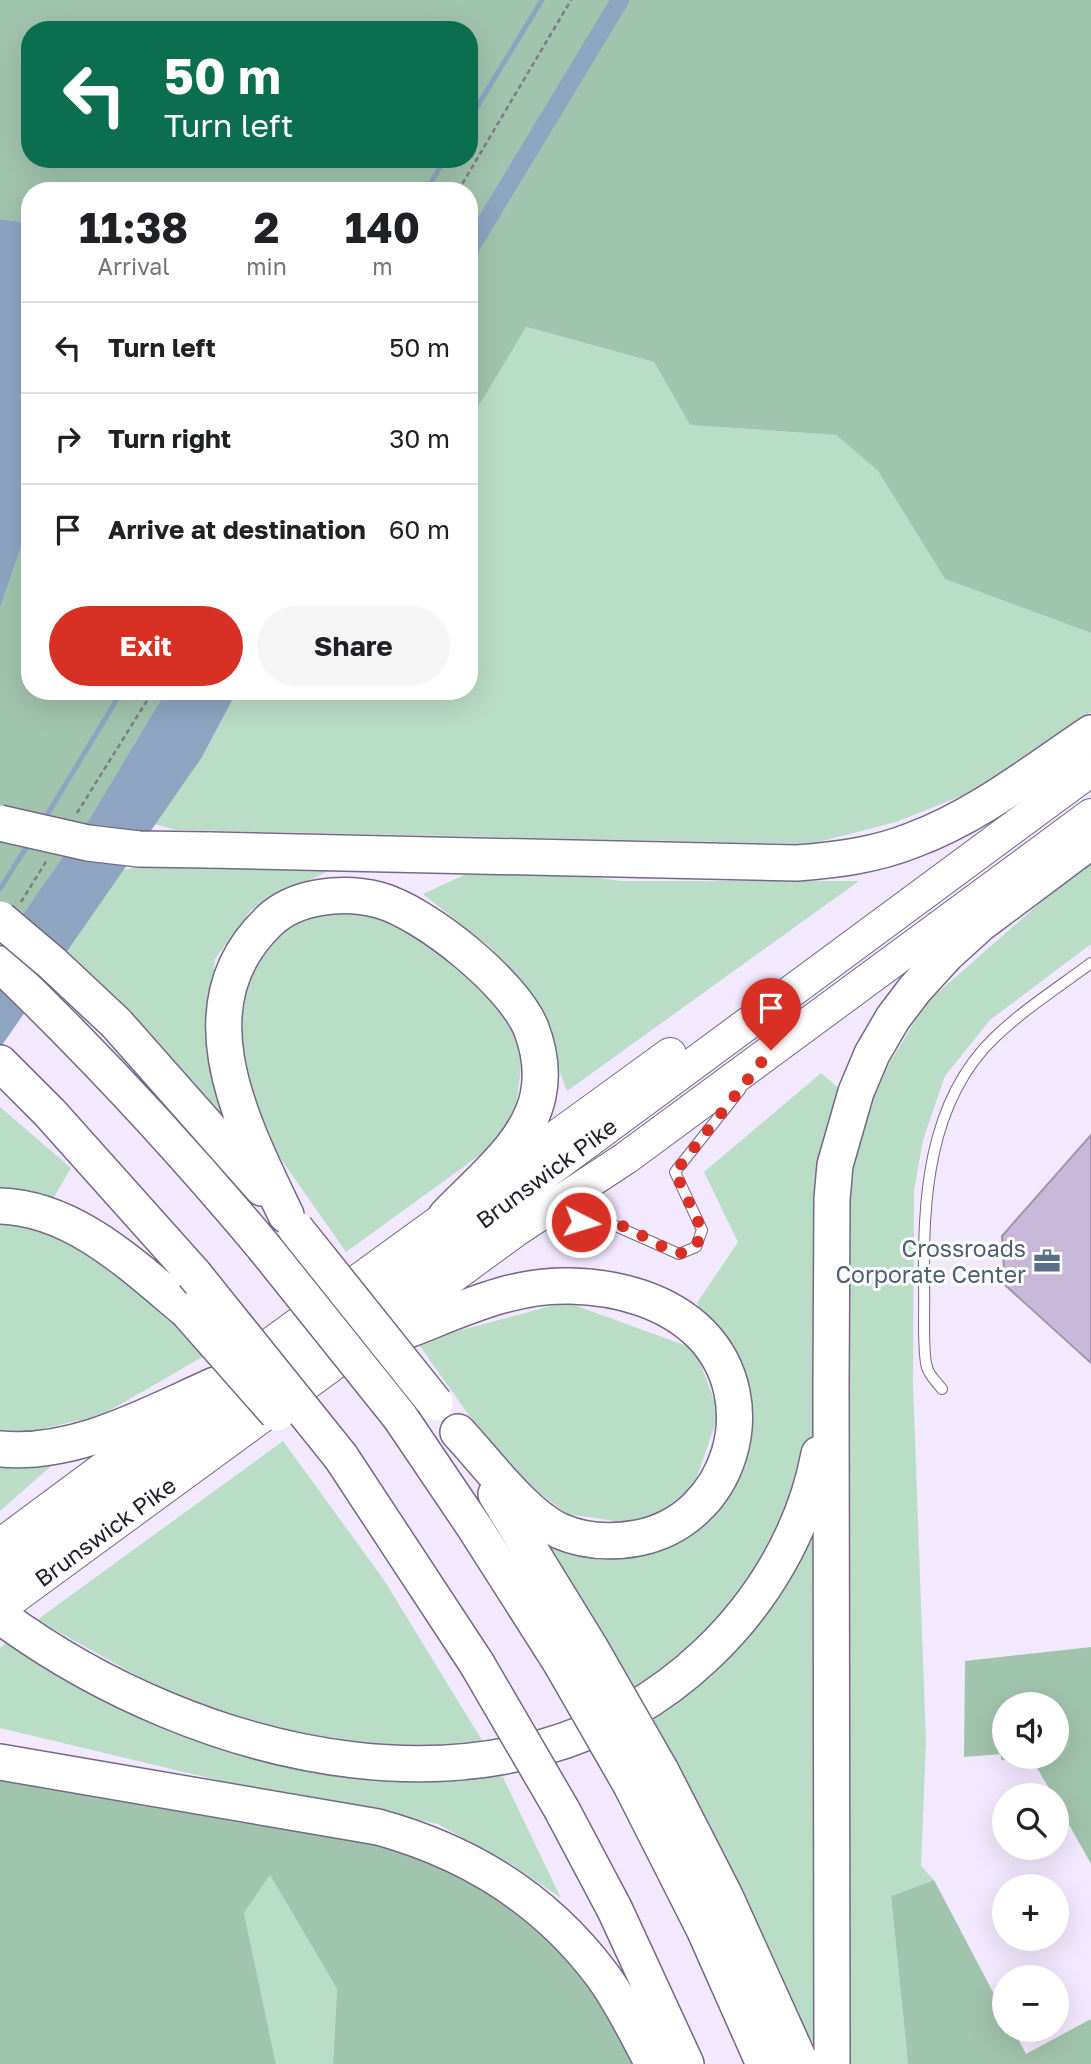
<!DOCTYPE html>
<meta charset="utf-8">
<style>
:root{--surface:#fff;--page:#f6f6f6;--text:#202124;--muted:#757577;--line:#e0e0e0;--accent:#d93025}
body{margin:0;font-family:"Golos Text",sans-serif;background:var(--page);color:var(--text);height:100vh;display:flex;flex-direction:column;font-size:26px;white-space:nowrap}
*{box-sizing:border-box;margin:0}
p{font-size:23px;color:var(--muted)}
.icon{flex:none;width:38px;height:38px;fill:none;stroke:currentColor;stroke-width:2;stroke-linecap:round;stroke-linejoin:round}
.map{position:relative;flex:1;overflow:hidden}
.panel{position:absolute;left:21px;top:182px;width:457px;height:518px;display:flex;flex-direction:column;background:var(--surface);border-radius:28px;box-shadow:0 7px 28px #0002}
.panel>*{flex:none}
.hud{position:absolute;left:21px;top:21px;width:457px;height:147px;border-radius:28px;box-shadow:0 7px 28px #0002;background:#0b6e4f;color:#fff;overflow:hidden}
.tools{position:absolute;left:992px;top:1692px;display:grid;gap:14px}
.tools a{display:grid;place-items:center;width:77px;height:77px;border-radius:50%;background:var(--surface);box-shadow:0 7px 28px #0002;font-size:35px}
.pin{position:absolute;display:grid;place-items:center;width:60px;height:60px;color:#fff;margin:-72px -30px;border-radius:50% 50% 50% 0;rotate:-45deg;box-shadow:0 0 7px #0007}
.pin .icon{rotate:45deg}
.me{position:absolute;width:77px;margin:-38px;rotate:95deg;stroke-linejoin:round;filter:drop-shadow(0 0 5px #0008)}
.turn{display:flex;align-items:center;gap:24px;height:147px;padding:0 28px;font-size:32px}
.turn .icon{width:91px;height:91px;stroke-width:2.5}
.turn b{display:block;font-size:49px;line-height:60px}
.eta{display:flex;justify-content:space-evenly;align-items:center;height:119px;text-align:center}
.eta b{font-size:42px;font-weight:700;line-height:49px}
.button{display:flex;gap:14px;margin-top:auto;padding:14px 28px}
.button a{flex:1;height:80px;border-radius:42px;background:var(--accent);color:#fff;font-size:28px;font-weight:700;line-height:80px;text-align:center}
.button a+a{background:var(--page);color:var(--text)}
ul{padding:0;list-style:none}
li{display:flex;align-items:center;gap:21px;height:91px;padding:0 28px;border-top:2px solid var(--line)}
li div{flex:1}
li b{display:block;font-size:26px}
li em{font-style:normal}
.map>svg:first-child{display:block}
</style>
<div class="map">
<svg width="1091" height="2064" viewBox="0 0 1091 2064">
<rect width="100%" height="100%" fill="#f3e9fe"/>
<!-- green -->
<path fill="#baddc7" d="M 525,327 L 654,362 L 690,425 L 836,435 L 878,471 L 945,579 L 1091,633 L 1091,712 L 989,785 L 896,822 L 811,844 L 177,830 L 154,824 L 202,757 L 237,691 L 469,691 L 469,422 Z
M 1091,858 L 1091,944 L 990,1020 L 945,1076 L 923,1140 L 914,1191 L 913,1384 L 926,1742 L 921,1866 L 934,1880 L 891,1896 L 908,2064 L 846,2064 L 843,2055 L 806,2039 L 653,1721 L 631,1680 L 545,1542 L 690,1538 L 746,1465 L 751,1399 L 697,1303 L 738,1242 L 704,1172 L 821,1073 L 862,1108 L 926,1003 Z
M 155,863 L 336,867 L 251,910 L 215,959 L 209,1029 L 225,1118 L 62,959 L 123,870 Z
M 477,869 L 556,873 L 622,881 L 859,881 L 567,1091 L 537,1011 L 493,950 L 423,894 Z
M 355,902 L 400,921 L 487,985 L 524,1044 L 513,1131 L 346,1252 L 264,1135 L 232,1038 L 250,961 L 297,912 Z
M 0,1107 L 71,1168 L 54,1197 L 0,1193 Z
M 21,1219 L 85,1239 L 147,1291 L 204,1356 L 102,1415 L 15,1435 L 0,1433 L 0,1222 Z
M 566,1302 L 695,1349 L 719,1413 L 694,1486 L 642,1525 L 567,1514 L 516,1475 L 468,1414 L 417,1342 Z
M 283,1441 L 384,1580 L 483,1742 L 412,1748 L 301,1735 L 170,1694 L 37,1620 Z
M 0,1461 L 57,1461 L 0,1511 Z
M 8,1641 L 148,1712 L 498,1767 L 561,1898 L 512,1865 L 438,1824 L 230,1783 L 0,1728 L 0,1648 Z
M 270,1875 L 337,1989 L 333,2064 L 276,2064 L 244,1913 Z"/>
<!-- forest -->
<path fill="#a1c4ae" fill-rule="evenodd" d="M 0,0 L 1091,0 L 1091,633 L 945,579 L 878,471 L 836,435 L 690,425 L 654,362 L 526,327 L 469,422 L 469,191 L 30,191 L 30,223 L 0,219 ZM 30,30 L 469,30 L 469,159 L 30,159 Z
M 30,521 L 30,691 L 166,691 L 90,818 L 19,920 L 0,902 L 0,608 Z
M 1091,1647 L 1091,1864 L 1057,1803 L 1057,1796 L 1053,1795 L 1031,1758 L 1001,1760 L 1001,1754 L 964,1757 L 965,1661 ZM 1004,1704 L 1057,1704 L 1057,1757 L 1004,1757 Z
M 0,1778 L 408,1845 L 520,1905 L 592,1983 L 637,2064 L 333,2064 L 337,1989 L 270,1875 L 244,1913 L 276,2064 L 0,2064 Z
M 934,1880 L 1004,2013 L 1004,2030 L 1013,2030 L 1026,2054 L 1091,2019 L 1091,2064 L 908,2064 L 891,1896 Z"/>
<!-- water -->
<path fill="#8da5c1" d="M 0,219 L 30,223 L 30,521 L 0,608 Z
M 166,691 L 237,691 L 202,757 L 0,1048 L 0,947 L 90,818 Z"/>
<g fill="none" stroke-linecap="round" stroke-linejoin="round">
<!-- stream -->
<path stroke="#8da5c1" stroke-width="5" d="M 469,120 L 542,0
M 426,191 L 445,159
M 44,820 L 122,691
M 0,889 L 29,843"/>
<!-- canal -->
<path stroke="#8da5c1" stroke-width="18" d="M 469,250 L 620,0"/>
</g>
<!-- building -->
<path fill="#c7b7d8" stroke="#a192b2" stroke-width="2" d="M 1091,1135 L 1091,1363 L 1005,1285 L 1002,1236 Z"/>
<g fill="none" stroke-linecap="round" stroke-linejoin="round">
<defs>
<path id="service" d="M 582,1204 L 560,1224 L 602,1220 L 679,1254 L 696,1247 L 702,1230 L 675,1172 L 740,1090
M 942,1389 C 937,1382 929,1376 927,1367 C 922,1352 925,1305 924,1287 C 923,1201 927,1103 994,1038 C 1023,1010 1059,987 1091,963"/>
<g id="trunk">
<path d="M 239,1367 L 670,1054"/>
<path d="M 0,1545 L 186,1407"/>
<path id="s1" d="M 0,1576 L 1091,770"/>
<path id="s2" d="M 0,1608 L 515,1231 L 626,1158 L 1091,815"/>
</g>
<path id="motorway" d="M 209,850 L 797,863 C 837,860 876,855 913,840 C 978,816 1034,771 1091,733
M 0,964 C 93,1053 180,1147 263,1246
M 116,1023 L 262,1188
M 0,1063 L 50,1113 L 194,1274
M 0,1206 C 74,1208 133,1266 187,1311
M 286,1215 C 242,1123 180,1006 269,921 C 296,895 344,891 379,900 C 426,913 512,983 531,1028 C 539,1049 543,1073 538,1096 C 528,1144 479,1181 446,1216
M 357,1345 C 374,1340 391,1336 408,1330 C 460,1310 513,1284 570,1286 C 617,1287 667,1300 701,1334 C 767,1402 730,1520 638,1538 C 611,1543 585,1542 560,1531 C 524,1514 486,1462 458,1432
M 400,1417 L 475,1528 L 561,1663
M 0,1449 C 76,1456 149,1414 215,1385
M 341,1457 L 477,1664
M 496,1494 L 591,1649
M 0,1616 C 197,1761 510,1842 707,1654 C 763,1601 805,1530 819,1454
M 0,1762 L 378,1827 C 469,1852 546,1900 602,1975 C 622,2002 637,2034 653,2064
M 661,1771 L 725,1896 L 801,2064
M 631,1785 L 704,1929 L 764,2064
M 562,1810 L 615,1910 L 686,2064
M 832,2064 L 831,1385 L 832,1199 L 835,1165 L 856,1092 L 872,1054 L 893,1018 L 915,989 L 947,954 L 980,924 L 1091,841"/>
</defs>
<!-- service casing -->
<use href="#service" stroke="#766886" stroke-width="12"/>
<!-- trunk casing -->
<use href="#trunk" stroke="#766886" stroke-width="34"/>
<!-- motorway casing -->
<use href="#motorway" stroke="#766886" stroke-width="38"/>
<!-- path -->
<path stroke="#817989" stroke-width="2.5" stroke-dasharray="5 3.5" stroke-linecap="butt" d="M 458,191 L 571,0
M 77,813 L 153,691
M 21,902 L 47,860"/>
<!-- service -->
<use href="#service" stroke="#fff" stroke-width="10"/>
<!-- trunk -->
<use href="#trunk" stroke="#fff" stroke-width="32"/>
<!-- motorway -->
<use href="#motorway" stroke="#fff" stroke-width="35"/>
<defs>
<path id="motorway-bridge" d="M 0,823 L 88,843 L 139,849 L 209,850
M 0,919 L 52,963 L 116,1023
M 296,1229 L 435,1403
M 263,1246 L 400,1417
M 194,1274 L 341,1457
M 187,1311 L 277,1413
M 591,1649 L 661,1771
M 561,1663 L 631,1785
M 477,1664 L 562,1810"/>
</defs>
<!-- motorway-bridge casing -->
<use href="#motorway-bridge" stroke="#766886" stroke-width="38" stroke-linecap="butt"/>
<!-- motorway-bridge -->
<use href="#motorway-bridge" stroke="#fff" stroke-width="35"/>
</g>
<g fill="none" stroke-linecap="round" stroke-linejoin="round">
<!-- route -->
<path stroke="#d93025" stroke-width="12" stroke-dasharray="0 21.6" d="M 581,1222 C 588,1221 597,1219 603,1220 C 627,1224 655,1245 679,1254 L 696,1247 L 702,1230 L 675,1172 L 771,1050"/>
</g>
<!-- icons -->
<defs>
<symbol id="office-bare" viewBox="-9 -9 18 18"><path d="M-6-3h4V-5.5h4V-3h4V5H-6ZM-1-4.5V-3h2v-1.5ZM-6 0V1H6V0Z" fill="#5c6f8a" stroke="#fff" stroke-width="2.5" paint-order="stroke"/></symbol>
</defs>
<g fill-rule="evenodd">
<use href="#office-bare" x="1028" y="1242" width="38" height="38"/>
</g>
<g text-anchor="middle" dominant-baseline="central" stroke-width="6" stroke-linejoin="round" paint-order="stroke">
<!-- street labels -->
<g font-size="23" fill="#231d29" stroke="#fff">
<text stroke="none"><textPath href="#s1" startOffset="679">Brunswick Pike</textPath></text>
<text stroke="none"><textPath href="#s2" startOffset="130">Brunswick Pike</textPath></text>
</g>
<!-- service labels -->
<g font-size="23" fill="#4e5e75" stroke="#fff" text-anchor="end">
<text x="1026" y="1248">Crossroads<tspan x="1026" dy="26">Corporate Center</tspan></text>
</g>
</g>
</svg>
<div class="tools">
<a><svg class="icon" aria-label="sound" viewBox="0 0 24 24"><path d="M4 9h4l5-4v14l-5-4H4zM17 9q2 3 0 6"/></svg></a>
<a><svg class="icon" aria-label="search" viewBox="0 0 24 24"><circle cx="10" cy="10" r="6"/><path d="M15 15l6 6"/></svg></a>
<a>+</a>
<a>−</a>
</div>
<div class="pin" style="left:771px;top:1050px;background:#d93025"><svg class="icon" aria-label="arrive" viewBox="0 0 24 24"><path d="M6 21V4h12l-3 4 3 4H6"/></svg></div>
<svg class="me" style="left:581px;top:1222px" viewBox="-20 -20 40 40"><circle r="17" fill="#d93025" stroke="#fff" stroke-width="3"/><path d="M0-11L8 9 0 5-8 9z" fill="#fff"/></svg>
<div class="hud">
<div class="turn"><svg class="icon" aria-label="left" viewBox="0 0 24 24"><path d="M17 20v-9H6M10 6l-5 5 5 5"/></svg><div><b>50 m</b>Turn left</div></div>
</div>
<section class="panel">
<div class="eta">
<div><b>11:38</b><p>Arrival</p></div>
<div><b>2</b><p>min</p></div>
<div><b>140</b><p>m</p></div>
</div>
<ul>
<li><svg class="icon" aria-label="left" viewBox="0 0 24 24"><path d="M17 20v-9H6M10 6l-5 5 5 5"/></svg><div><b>Turn left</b></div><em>50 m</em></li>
<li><svg class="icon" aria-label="right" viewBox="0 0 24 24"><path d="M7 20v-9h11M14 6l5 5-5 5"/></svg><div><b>Turn right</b></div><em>30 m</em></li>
<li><svg class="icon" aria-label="arrive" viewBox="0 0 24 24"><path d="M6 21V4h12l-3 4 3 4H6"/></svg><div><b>Arrive at destination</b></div><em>60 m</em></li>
</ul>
<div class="button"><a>Exit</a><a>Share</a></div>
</section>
</div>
